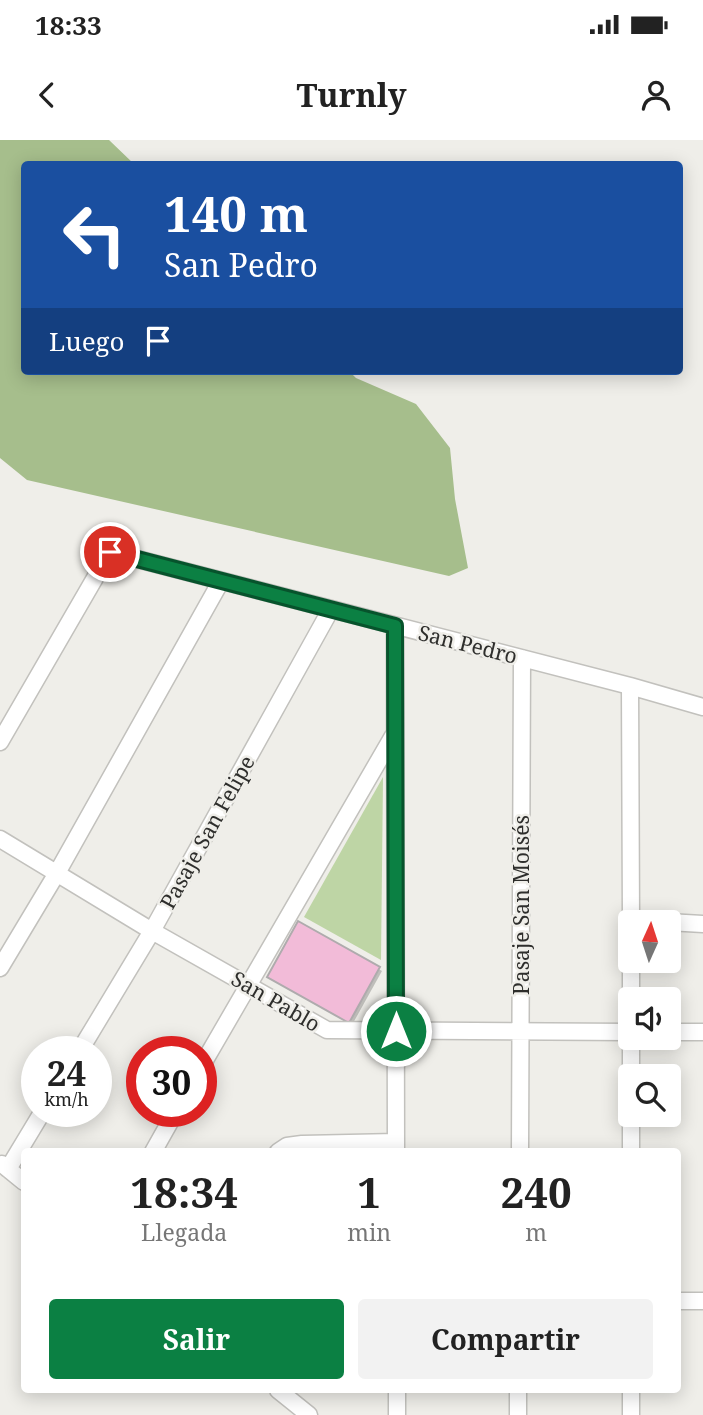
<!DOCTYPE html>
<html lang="es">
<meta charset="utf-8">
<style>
:root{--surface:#fff;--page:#f2f2f2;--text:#222;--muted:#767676;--accent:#0b8043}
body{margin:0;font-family:"Noto Serif",serif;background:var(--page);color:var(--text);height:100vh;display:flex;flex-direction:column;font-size:26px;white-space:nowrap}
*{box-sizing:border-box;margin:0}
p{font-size:23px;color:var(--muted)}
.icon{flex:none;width:38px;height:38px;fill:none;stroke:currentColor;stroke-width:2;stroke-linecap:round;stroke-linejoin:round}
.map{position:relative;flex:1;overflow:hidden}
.panel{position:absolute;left:21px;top:1008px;width:660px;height:245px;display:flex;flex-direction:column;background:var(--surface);border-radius:7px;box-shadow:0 4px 18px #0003}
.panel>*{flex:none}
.top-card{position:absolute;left:21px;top:21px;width:662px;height:214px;border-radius:7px;box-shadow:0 4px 18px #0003;background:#1a4fa0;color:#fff;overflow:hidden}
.needle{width:46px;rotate:3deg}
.tools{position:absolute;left:618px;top:770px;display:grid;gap:14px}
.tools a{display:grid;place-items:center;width:63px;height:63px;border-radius:7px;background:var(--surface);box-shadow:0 4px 18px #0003;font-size:35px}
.speed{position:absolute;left:21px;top:896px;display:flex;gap:14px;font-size:35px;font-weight:700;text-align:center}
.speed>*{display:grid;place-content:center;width:91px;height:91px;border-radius:50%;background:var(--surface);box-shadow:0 4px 18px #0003;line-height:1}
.speed small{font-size:18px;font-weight:400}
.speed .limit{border:10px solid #d22;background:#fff;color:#111}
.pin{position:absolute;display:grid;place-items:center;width:60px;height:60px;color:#fff;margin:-30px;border:4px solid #fff;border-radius:50%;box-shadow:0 2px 7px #0007}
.me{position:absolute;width:77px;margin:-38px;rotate:0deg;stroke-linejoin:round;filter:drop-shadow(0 0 5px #0008)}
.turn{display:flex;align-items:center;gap:24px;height:147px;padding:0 28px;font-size:32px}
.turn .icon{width:91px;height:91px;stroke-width:2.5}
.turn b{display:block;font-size:49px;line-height:60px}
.then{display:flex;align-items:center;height:66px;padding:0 28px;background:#0003;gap:14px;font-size:26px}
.eta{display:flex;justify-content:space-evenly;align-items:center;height:119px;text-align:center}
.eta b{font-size:42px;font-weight:700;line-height:49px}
.button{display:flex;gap:14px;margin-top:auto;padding:14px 28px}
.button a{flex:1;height:80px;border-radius:7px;background:var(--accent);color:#fff;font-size:28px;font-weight:700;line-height:80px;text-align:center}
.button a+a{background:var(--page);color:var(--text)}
.status{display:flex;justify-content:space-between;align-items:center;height:49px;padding:0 35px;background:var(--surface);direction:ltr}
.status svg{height:19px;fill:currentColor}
header{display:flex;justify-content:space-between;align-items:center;height:91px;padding:0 28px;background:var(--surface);font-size:32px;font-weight:700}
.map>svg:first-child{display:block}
</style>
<div class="status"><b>18:33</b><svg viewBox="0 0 49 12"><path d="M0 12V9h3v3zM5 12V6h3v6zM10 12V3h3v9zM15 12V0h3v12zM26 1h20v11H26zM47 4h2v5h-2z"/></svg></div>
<header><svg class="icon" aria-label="back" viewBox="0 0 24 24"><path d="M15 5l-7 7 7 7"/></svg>Turnly<svg class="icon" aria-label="person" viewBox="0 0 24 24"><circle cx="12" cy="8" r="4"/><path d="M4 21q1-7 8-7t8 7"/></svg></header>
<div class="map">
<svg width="703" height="1275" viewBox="0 0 703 1275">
<rect width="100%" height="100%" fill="#efeee9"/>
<!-- green -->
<path fill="#bed5a5" d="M 383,637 L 381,820 L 304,777 Z"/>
<!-- forest -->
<path fill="#a6be8c" d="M 0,0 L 109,0 L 134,24 L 24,24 L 24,231 L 349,231 L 356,238 L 416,264 L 450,308 L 455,359 L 468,428 L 449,436 L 27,340 L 0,318 Z"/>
<!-- shadow -->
<path fill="#0003" d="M 299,784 L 382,831 L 352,885 L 271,839 Z"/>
<!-- building -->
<path fill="#f2bbd8" stroke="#afabad" stroke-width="2" d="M 298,781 L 380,827 L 349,883 L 267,837 Z"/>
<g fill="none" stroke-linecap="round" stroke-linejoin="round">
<defs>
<path id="street" d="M 395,486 L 396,1012
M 630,546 L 631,782
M 0,602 L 110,412 L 630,546 L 703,567
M 0,699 L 152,791 L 327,890 L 630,892
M 631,781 L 662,782
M 668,782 L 703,784
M 631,821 L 631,859
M 0,828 L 57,733 L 221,441
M 668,892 L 703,892
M 631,898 L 631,936
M 79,912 L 152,791 L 331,469
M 201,927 L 393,596
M 631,975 L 631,1012
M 153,1012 L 176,971
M 278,1012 L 287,1006 L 302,1004 L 396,1002
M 520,1012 L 522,518
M 2,1024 L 24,1042
M 8,1029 L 43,971
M 677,1161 L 703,1161
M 278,1250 L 309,1275
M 397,1250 L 397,1275
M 631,1250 L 631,1275
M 518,1275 L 518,1250"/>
</defs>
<!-- street casing -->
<use href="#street" stroke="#c2c1bd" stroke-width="19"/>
<!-- street -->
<use href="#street" stroke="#fff" stroke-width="16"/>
</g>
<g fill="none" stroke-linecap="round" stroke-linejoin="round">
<defs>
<path id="route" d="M 110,412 L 395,486 L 396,891"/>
</defs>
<!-- route casing -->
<use href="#route" stroke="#07532c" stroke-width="18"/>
<!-- route -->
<use href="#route" stroke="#0b8043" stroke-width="12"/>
</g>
<g text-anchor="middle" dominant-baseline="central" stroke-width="5" stroke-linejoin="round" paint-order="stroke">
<!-- street labels -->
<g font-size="21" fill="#2e2e2c" stroke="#efeee9">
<text transform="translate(468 504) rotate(14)">San Pedro</text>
<text transform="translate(207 692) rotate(-61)">Pasaje San Felipe</text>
<text transform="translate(521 765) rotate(-90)">Pasaje San Moisés</text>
<text transform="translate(276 861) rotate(30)">San Pablo</text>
</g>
</g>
</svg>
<div class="tools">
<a><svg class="needle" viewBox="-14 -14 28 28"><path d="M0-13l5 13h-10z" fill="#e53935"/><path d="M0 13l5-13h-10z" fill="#767676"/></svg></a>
<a><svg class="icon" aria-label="sound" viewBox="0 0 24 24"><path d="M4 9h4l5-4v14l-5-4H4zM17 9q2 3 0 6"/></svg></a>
<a><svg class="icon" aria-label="search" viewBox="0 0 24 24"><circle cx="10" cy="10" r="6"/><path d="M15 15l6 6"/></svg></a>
</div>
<div class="speed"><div>24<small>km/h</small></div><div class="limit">30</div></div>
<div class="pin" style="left:110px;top:412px;background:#d93025"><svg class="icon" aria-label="arrive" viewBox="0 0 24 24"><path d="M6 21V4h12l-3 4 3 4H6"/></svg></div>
<svg class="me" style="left:396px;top:891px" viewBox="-20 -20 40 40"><circle r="17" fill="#0b8043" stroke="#fff" stroke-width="3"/><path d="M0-11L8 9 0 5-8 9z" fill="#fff"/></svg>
<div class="top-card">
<div class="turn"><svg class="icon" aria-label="left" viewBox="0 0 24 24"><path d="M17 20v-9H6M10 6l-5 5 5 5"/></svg><div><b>140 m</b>San Pedro</div></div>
<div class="then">Luego<svg class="icon" aria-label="arrive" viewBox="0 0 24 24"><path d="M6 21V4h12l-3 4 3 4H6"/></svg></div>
</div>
<section class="panel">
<div class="eta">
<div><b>18:34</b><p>Llegada</p></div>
<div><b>1</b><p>min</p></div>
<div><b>240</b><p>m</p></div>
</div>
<div class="button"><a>Salir</a><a>Compartir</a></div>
</section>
</div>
